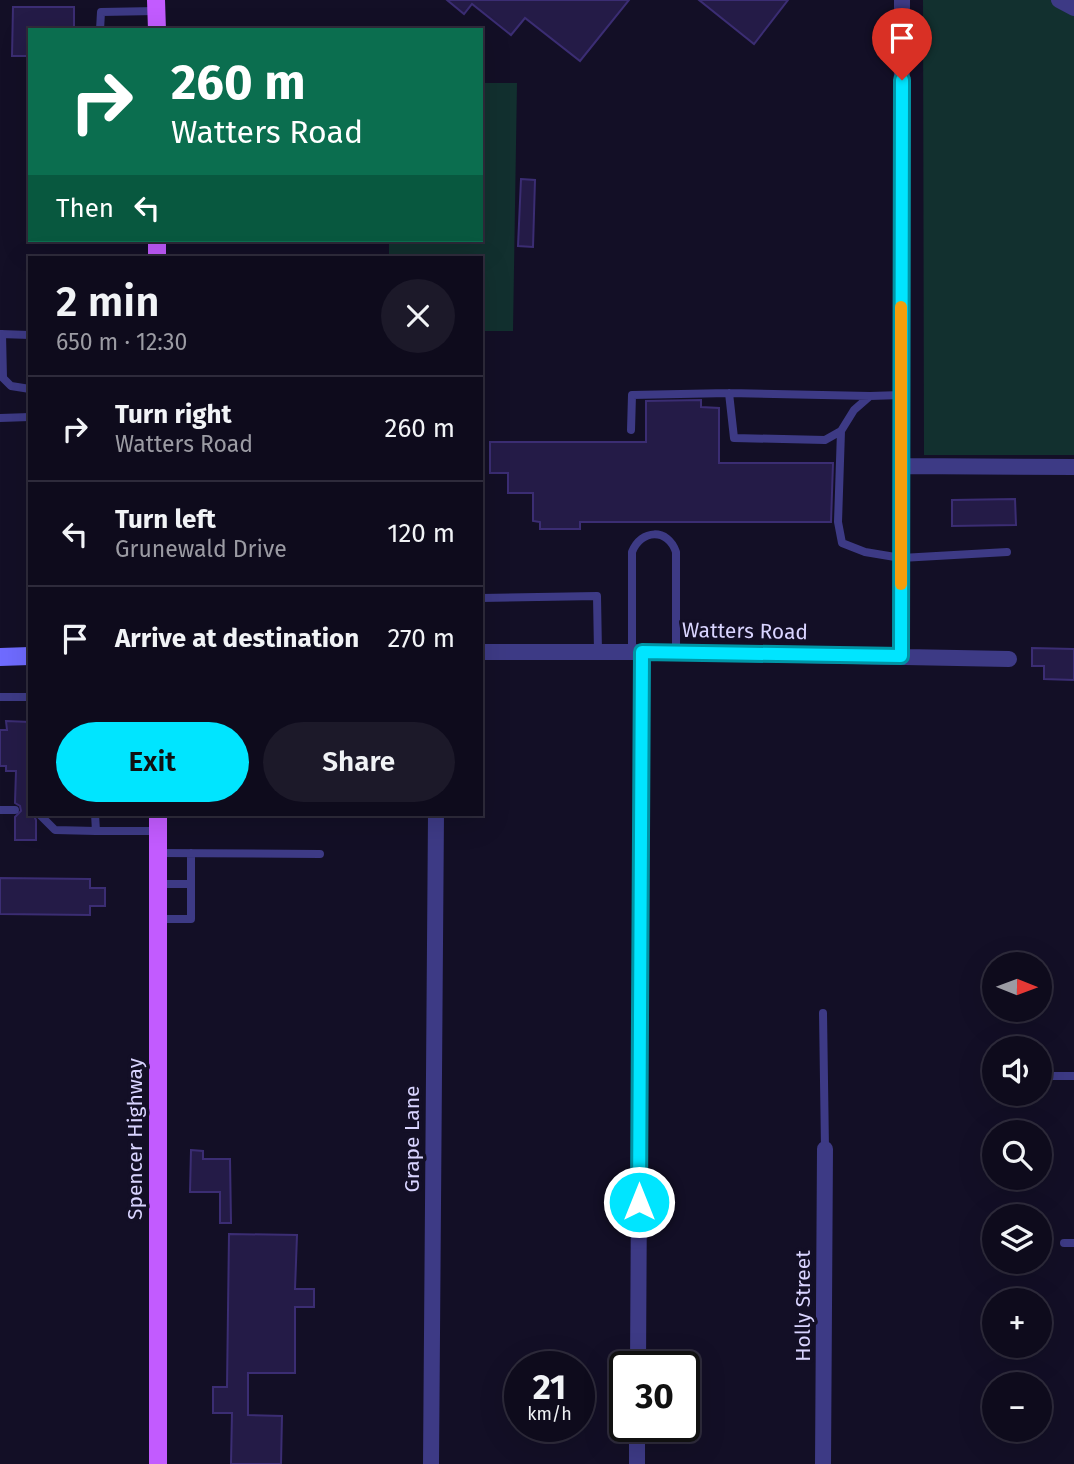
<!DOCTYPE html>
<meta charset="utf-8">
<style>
:root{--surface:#0e0b1c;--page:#1c1929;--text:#f1f3f6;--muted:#9b9ba3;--line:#2e2b3b;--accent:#00e5ff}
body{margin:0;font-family:"Fira Sans",sans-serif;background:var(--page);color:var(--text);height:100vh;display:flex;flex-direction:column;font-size:26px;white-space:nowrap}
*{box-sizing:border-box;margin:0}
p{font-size:23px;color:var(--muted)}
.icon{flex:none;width:38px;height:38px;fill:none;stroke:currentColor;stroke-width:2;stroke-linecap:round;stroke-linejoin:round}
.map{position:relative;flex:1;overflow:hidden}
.sheet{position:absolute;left:28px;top:256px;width:455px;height:560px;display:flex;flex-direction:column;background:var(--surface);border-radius:0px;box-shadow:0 7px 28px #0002,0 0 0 2px var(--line)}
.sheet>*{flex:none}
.banner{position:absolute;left:28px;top:28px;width:455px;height:214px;border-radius:0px;box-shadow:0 7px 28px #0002,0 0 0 2px var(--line);background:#0b6e4f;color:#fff;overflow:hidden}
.needle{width:46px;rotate:91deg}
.buttons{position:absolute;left:982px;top:952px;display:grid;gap:14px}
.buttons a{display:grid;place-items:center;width:70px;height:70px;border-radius:50%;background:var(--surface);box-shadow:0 7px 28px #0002,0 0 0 2px var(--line);font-size:35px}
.speed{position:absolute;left:504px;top:1351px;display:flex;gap:14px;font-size:35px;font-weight:700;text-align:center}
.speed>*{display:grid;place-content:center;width:91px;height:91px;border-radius:50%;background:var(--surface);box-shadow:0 7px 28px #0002,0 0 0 2px var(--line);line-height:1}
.speed small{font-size:18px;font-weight:400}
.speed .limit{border:4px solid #111;border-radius:10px;background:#fff;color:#111}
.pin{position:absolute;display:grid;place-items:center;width:60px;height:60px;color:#fff;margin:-72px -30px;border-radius:50% 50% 50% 0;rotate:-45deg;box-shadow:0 0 7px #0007}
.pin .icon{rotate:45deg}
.me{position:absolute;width:77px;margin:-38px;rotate:0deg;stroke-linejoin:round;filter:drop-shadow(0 0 5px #0008)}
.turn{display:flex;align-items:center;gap:24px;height:147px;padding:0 28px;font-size:32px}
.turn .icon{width:91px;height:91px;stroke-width:2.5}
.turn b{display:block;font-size:49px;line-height:60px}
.then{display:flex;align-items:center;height:66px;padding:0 28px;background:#0003;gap:14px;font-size:26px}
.round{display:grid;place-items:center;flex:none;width:74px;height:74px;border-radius:37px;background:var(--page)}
.overview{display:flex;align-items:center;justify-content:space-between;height:119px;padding:0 28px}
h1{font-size:42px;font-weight:600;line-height:52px}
.primary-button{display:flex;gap:14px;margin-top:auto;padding:14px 28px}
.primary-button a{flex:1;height:80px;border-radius:42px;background:var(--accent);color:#111;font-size:28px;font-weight:600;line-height:80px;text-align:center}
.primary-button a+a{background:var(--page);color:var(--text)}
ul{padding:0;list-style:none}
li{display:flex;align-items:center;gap:21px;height:105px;padding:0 28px;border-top:2px solid var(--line)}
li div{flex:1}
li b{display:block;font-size:26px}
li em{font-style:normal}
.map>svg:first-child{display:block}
</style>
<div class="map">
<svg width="1074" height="1464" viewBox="0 0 1074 1464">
<rect width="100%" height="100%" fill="#130f26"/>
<!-- green -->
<path fill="#12302f" d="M 923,0 L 1074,0 L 1074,455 L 924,455 Z
M 481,83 L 517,83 L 513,331 L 481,331 L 481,257 L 389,257 L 389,240 L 481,240 Z"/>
<!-- building -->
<path fill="#241b47" stroke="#3b2d73" stroke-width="2" d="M 447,0 L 629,0 L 580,61 L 525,18 L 511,35 L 472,4 L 464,14 Z
M 699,0 L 788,0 L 754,44 Z
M 13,7 L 74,7 L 74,30 L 30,30 L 30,56 L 12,56 Z
M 521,179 L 535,180 L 533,247 L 518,246 Z
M 701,400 L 701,407 L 719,408 L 719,463 L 833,463 L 831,522 L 580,522 L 580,529 L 540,529 L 540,522 L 533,521 L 533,493 L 508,493 L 508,473 L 490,473 L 490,442 L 646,442 L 646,401 Z
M 1015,499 L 1016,525 L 952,526 L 952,500 Z
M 1032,648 L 1074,649 L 1074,680 L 1044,679 L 1044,666 L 1032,666 Z
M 6,721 L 30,722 L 30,814 L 33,814 L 36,820 L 36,840 L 15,840 L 15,817 L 21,811 L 20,806 L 15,803 L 16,771 L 6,771 L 6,766 L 0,766 L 0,730 L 7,730 Z
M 0,878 L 90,879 L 90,888 L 105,888 L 105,906 L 90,906 L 90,915 L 0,914 Z
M 191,1150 L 203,1151 L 203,1159 L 230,1159 L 231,1223 L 220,1223 L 220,1192 L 190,1192 Z
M 229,1234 L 297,1235 L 295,1289 L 314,1289 L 314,1307 L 295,1307 L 295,1373 L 248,1373 L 248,1415 L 282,1416 L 281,1464 L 231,1464 L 232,1413 L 213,1413 L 213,1387 L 227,1387 Z"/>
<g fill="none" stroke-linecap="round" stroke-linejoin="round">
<!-- lane -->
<path stroke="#3d3a85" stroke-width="8" d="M 100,30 L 101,12 L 156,11
M 0,334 L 30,335
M 2,334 L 3,378 L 11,386 L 30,389
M 729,393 L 734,438 L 825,440 L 841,431 L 854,410 L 870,396 L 901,395
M 0,418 L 30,417
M 631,430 L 632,395 L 729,393 L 870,396
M 841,431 L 838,522 L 842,543 L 865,552 L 901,558 L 1007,552
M 481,598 L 597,596 L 598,652
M 632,652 L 632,552 C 641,529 668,528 676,552 L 676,653
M 0,697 L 30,697
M 0,810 L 15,810
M 39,814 L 55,830 L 96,831
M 95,814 L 96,831 L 158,831
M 157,853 L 320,854
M 159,884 L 191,884
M 158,919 L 191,919 L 191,853
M 823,1013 L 825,1149
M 1040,1076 L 1074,1076
M 1064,1243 L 1074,1243"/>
<!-- street -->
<path stroke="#3d3a85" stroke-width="16" d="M 1059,0 L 1074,8
M 901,466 L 1074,467
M 481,652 L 642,652 L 1009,659
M 901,656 L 902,0
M 638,1367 L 642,652
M 431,1464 L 436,814
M 637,1464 L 637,1426
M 823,1464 L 825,1149"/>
<!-- secondary -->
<path stroke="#6f6bff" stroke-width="18" d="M 0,657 L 30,656"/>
<!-- primary -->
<path stroke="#c25bff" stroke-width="18" d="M 156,0 L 157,30
M 157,240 L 157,257
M 158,814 L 158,1464"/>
</g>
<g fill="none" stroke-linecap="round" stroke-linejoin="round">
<defs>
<path id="route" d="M 639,1202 L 642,652 L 901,656 L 902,80"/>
</defs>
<!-- route casing -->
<use href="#route" stroke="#0095a6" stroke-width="18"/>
<!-- route -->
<use href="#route" stroke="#00e5ff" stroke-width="12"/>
<!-- slow -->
<path stroke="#f59e0b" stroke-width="12" d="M 901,584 L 901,307"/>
</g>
<g text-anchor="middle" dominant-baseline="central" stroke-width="7" stroke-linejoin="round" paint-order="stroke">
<!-- street labels -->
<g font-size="21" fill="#d9d4ff" stroke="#130f26">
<text transform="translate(745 631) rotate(1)">Watters Road</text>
<text transform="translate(135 1139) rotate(-90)">Spencer Highway</text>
<text transform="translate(412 1139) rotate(-90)">Grape Lane</text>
<text transform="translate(803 1306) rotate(-90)">Holly Street</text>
</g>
</g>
</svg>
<div class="buttons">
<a><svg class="needle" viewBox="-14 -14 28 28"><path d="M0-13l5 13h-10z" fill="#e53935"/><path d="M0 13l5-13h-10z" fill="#9b9ba3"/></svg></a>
<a><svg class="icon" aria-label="sound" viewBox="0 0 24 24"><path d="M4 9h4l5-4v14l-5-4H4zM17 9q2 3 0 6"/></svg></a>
<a><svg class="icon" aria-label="search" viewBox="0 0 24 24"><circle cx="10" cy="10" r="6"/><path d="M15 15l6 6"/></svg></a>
<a><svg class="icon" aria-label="layers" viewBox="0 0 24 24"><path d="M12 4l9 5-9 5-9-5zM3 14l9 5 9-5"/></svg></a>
<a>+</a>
<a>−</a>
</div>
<div class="speed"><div>21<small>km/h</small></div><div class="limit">30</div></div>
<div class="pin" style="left:902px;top:80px;background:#d93025"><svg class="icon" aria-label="arrive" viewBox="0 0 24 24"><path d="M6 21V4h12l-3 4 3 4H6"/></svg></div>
<svg class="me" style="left:639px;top:1202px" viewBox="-20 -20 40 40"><circle r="17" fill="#00e5ff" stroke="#fff" stroke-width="3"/><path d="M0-11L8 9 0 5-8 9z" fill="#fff"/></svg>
<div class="banner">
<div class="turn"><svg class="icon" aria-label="right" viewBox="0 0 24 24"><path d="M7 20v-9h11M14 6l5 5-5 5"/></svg><div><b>260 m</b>Watters Road</div></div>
<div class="then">Then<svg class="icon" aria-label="left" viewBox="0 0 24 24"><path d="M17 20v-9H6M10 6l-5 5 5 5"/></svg></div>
</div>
<section class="sheet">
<div class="overview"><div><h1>2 min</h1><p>650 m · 12:30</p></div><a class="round"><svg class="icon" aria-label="close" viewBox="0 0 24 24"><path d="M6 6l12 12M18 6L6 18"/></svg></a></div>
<ul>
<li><svg class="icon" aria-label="right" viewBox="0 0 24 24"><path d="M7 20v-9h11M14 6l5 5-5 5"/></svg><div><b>Turn right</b><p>Watters Road</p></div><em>260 m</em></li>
<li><svg class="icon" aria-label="left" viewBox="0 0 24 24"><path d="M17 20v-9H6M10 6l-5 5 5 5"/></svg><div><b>Turn left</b><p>Grunewald Drive</p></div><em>120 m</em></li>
<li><svg class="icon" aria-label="arrive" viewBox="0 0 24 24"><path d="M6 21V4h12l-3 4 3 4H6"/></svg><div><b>Arrive at destination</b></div><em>270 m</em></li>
</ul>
<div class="primary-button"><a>Exit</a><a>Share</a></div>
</section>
</div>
